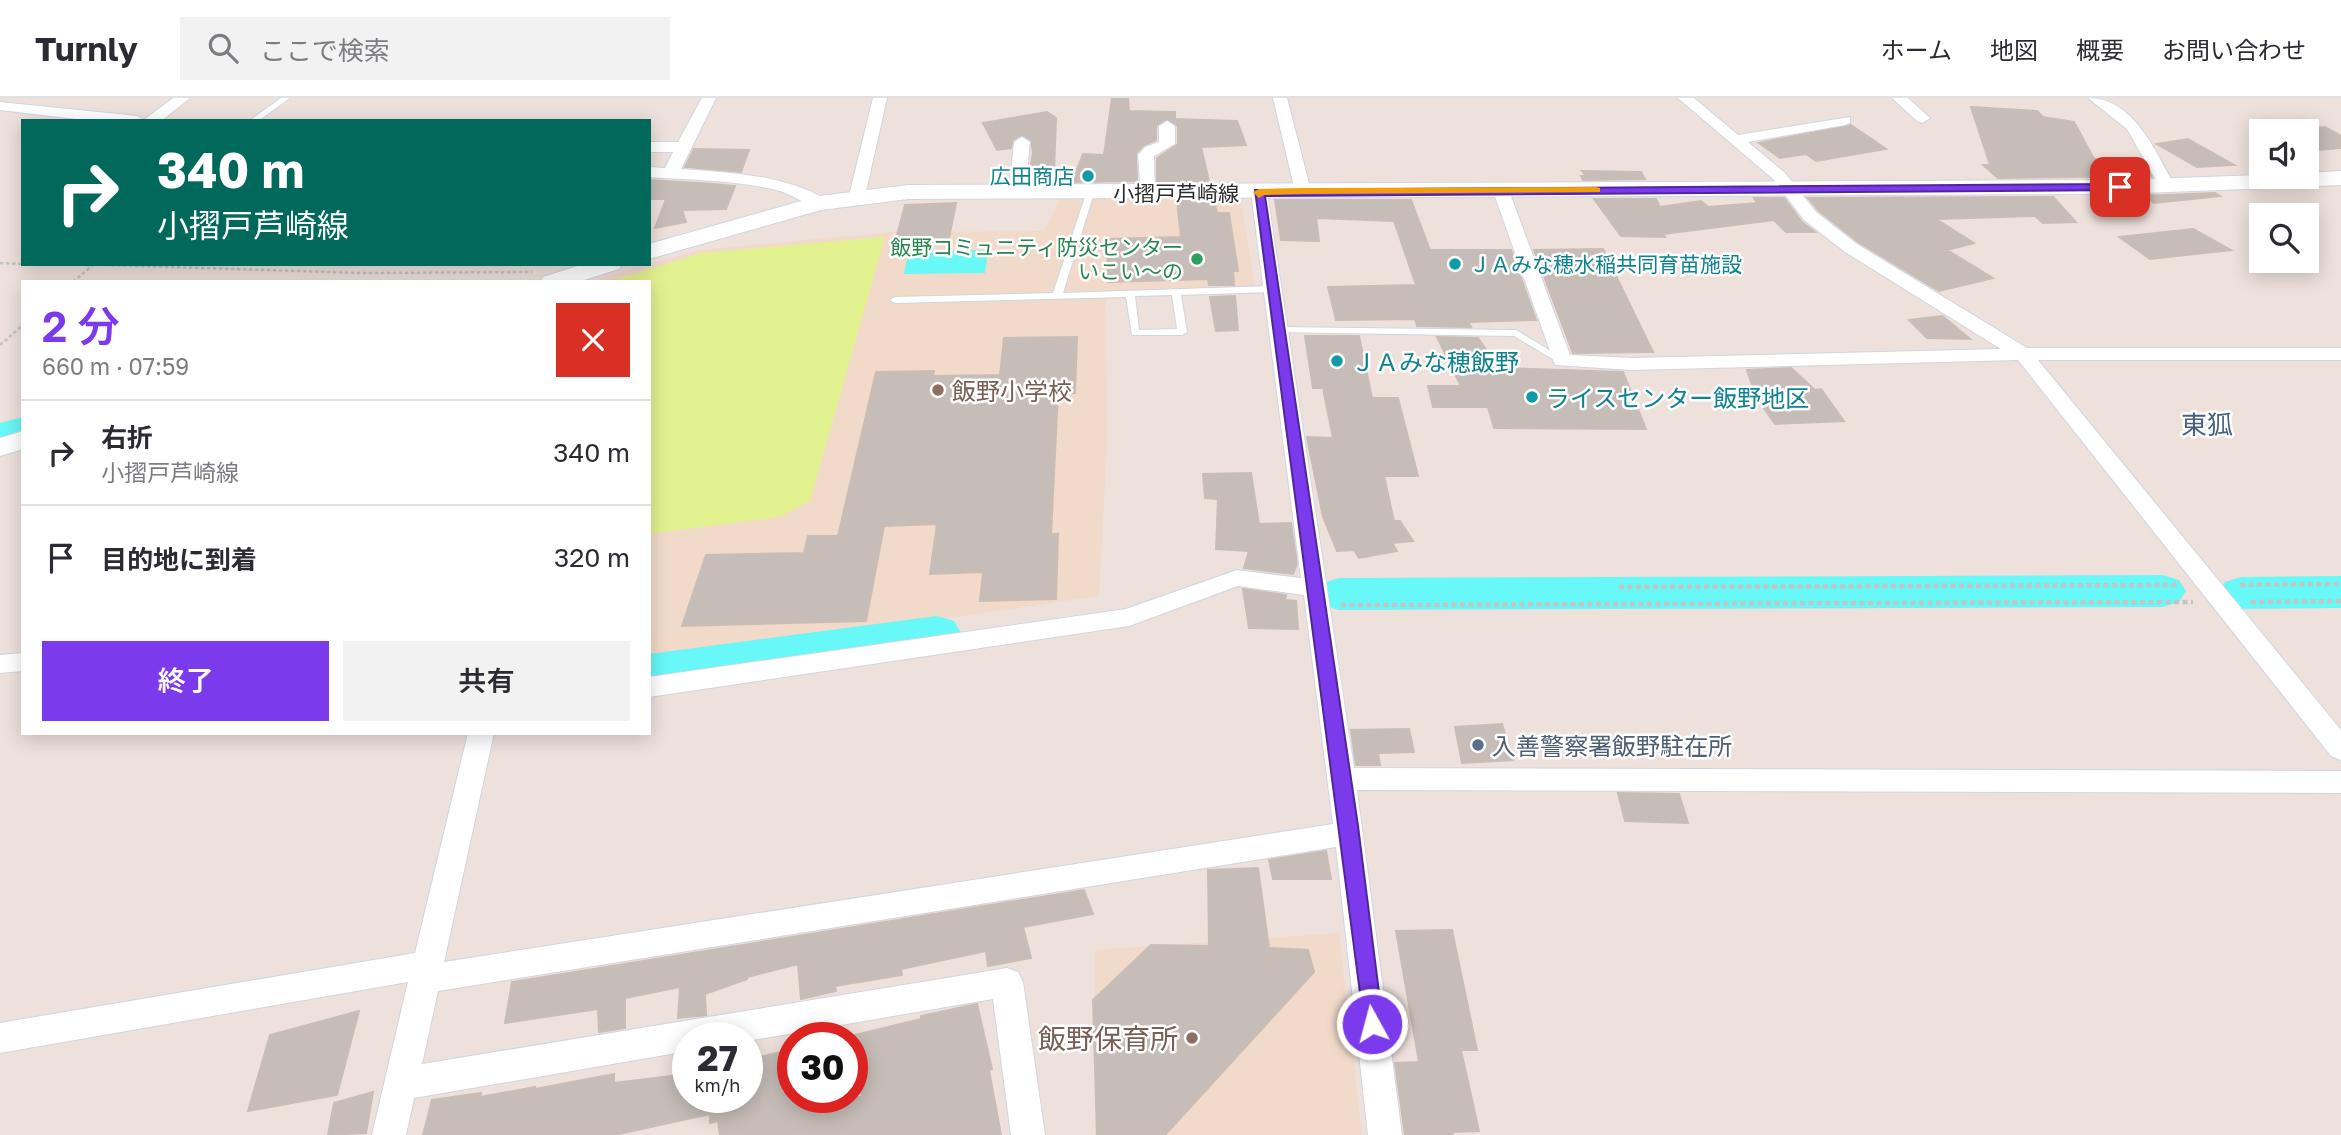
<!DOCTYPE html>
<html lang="ja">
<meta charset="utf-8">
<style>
:root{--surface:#fff;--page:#f2f2f3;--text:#2b2b33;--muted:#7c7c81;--line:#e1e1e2;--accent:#7c3aed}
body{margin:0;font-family:"Golos Text","Noto Sans JP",sans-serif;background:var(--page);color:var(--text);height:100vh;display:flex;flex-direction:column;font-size:26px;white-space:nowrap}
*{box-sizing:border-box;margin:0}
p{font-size:23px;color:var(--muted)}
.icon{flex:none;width:38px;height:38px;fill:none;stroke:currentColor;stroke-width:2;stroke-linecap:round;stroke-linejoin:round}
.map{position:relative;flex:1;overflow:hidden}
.side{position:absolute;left:21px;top:182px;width:630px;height:455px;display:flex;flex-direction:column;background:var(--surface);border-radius:0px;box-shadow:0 4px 18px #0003}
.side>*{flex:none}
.guide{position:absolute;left:21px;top:21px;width:630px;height:147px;border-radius:0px;box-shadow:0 4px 18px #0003;background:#00695c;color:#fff;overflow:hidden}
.tools{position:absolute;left:2249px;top:21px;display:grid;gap:14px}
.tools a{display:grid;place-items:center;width:70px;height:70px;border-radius:0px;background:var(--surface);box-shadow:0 4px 18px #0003;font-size:35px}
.speed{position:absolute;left:672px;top:924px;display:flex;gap:14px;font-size:35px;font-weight:700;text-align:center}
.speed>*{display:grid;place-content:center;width:91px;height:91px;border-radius:50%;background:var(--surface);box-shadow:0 4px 18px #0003;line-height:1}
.speed small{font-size:18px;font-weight:400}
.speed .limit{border:10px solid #d22;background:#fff;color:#111}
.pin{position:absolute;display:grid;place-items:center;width:60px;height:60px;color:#fff;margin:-30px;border-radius:14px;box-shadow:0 4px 10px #0006}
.me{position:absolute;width:77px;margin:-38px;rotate:353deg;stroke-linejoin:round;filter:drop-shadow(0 0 5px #0008)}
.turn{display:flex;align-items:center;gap:24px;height:147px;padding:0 21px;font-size:32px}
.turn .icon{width:91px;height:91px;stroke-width:2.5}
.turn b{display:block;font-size:49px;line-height:60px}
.round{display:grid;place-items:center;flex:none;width:74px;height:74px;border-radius:0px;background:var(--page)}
.headline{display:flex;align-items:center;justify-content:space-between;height:119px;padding:0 21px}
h1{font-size:42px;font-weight:600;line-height:52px;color:var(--accent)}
.primary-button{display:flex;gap:14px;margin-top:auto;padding:14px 21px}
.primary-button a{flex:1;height:80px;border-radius:0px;background:var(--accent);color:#fff;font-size:28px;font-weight:600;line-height:80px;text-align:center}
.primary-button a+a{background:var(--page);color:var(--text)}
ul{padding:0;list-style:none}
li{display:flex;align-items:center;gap:21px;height:105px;padding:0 21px;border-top:2px solid var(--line)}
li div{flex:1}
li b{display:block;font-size:26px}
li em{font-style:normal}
header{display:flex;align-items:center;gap:42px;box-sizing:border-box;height:98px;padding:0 35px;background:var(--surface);border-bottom:2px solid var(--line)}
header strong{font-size:33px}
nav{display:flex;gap:38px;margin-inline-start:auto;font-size:24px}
.search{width:490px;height:63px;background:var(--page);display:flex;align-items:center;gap:18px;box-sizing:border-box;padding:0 24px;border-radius:0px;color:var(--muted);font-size:26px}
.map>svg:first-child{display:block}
</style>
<header>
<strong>Turnly</strong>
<div class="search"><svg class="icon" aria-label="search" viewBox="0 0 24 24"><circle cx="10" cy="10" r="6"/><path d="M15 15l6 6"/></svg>ここで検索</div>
<nav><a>ホーム</a><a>地図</a><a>概要</a><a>お問い合わせ</a></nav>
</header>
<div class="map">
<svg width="2341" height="1037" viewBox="0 0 2341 1037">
<rect width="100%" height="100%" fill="#eee1dc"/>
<!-- education -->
<path fill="#f1daca" d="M 1060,100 L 1241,102 L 1256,195 L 1106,201 L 1107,350 L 1099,498 L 649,565 L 649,184 L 599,184 L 600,180 L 698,152 L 891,134 L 1044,133 Z
M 1339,835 L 1362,1037 L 1095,1037 L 1095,852 Z"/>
<!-- pitch -->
<path fill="#e2f18f" d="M 885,139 L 810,403 L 779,419 L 649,436 L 649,184 L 608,184 L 702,155 Z"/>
<!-- water -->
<path fill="#67f8f7" d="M 988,152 L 985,175 L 904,176 L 909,153 Z"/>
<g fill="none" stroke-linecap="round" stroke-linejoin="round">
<!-- river -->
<path fill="#67f8f7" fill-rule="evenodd" d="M 23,319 L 23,344 L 0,349 L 0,325 Z
M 2163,477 L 2179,482 L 2186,493 L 2179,504 L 2163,509 L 1339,512 L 1323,507 L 1316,496 L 1323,485 L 1339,480 Z
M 2341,478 L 2341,510 L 2241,511 L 2225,506 L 2218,495 L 2225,484 L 2241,479 Z
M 937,518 L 954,523 L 961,535 L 954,547 L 937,552 L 649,592 L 649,556 Z"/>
</g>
<!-- building -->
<path fill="#c6bdb8" stroke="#cabdb5" stroke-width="2" d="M 1112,0 L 1128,0 L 1129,13 L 1175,14 L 1175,21 L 1237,23 L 1246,47 L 1201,49 L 1209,83 L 1157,83 L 1157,60 L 1178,46 L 1178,28 L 1166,21 L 1156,28 L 1156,42 L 1144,47 L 1136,55 L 1137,83 L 1072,84 L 1083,56 L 1104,57 Z
M 1971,9 L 2037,13 L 2043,19 L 2074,24 L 2094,61 L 2141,61 L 2151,78 L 1998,80 L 1983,67 L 1990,67 Z
M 1047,14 L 1056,20 L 1054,75 L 1030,74 L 1033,54 L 1031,42 L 1021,37 L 1013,42 L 1011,50 L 997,52 L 983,25 Z
M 1851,27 L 1886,51 L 1816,63 L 1806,56 L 1780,60 L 1759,45 Z
M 2325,29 L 2341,38 L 2341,50 L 2306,53 L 2306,31 Z
M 2188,41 L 2234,67 L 2197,69 L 2157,46 Z
M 694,51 L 749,52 L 741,74 L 685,69 Z
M 1582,73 L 1641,74 L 1645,81 L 1583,82 L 1581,78 L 1586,78 Z
M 649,82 L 714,86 L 735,88 L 726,111 L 682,112 L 686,124 L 655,130 L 666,101 L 649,101 Z
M 2215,95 L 2220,98 L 2154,105 L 2145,98 Z
M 2053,99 L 2076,124 L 2043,125 L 2035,118 L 1936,121 L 1974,145 L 1947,152 L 1993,180 L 1939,193 L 1858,144 L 1818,112 L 1808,100 Z
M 1754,100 L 1784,100 L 1802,124 L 1815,134 L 1786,134 L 1774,122 L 1663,136 L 1665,139 L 1621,138 L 1594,101 L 1656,101 L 1660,109 L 1701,103 L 1708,109 L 1757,105 Z
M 1214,102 L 1217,115 L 1229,115 L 1238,173 L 1233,173 L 1234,187 L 1209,187 L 1208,181 L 1108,184 L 1107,141 L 1181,139 L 1177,103 Z
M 1275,102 L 1411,102 L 1430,152 L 1511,152 L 1536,222 L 1468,224 L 1471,229 L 1417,228 L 1415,221 L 1336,222 L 1328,189 L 1416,187 L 1394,123 L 1316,120 L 1319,143 L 1281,142 Z
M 956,105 L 948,145 L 896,141 L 905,107 Z
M 2193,131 L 2231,152 L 2150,161 L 2119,139 Z
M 1603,151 L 1653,254 L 1573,255 L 1534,152 Z
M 1235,198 L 1238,232 L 1216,233 L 1210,199 Z
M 1942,218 L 1944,219 L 1970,241 L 1927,240 L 1909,222 Z
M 1305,238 L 1359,238 L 1372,300 L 1398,300 L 1418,378 L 1384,378 L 1394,423 L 1400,423 L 1413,443 L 1392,445 L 1397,453 L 1359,460 L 1354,452 L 1337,453 L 1323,419 L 1307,339 L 1333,340 L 1323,290 L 1313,290 Z
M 1077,239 L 1075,295 L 1058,295 L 1051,436 L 1058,436 L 1056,501 L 980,503 L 983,474 L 930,476 L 937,426 L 884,428 L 866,523 L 682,528 L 706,457 L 804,455 L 808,438 L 838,438 L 876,274 L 934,273 L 933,278 L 1000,277 L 1004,240 Z
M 1437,239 L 1478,240 L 1499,270 L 1623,274 L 1646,331 L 1494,330 L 1488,309 L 1433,309 L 1428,288 L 1461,288 Z
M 1791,270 L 1815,292 L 1821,291 L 1844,323 L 1775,326 L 1756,299 L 1747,272 Z
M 1251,375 L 1259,426 L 1291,425 L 1297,466 L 1293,476 L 1244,470 L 1249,453 L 1216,451 L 1218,401 L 1205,400 L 1203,376 Z
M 1243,491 L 1286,497 L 1285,502 L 1296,503 L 1298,531 L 1249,530 Z
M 1502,626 L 1513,662 L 1462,665 L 1455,629 Z
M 1409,631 L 1414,654 L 1378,655 L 1380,667 L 1356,667 L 1351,632 Z
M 1618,695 L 1679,696 L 1688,725 L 1625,723 Z
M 1326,753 L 1331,781 L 1273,781 L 1269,762 Z
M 1258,770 L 1269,850 L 1308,852 L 1314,874 L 1165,1037 L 1097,1037 L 1093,902 L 1151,847 L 1209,848 L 1208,772 Z
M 1084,792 L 1093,816 L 1023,829 L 1031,860 L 988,868 L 986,853 L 901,871 L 902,877 L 835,888 L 836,893 L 801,901 L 798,866 L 747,879 L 747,881 L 705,896 L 706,917 L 678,920 L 680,889 L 625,900 L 625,930 L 599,934 L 598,911 L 505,925 L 512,884 Z
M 1452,832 L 1477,952 L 1461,952 L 1479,1033 L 1452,1034 L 1453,1037 L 1405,1037 L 1395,965 L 1419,964 L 1396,833 Z
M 977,906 L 992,971 L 989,972 L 1001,1037 L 720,1037 L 718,1023 L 710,1025 L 710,1016 L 614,1037 L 423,1037 L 432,1002 L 481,995 L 480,999 L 535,989 L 535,991 L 614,976 L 614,985 L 688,976 L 688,999 L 747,999 L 747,962 L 793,951 L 793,999 L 862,999 L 851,938 L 921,921 L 921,918 Z
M 359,913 L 337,997 L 248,1013 L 270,937 Z
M 373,994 L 366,1035 L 328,1037 L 334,1005 Z"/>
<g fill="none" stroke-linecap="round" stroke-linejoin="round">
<defs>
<path id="service" d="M 281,0 L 290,0 L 258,23 L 249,23 Z
M 1087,93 L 1094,95 L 1063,195 L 1272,188 L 1277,191 L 1272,194 L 1181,197 L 1187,234 L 1182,237 L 1132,237 L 1126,199 L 895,205 L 890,202 L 895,199 L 1053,195 ZM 1172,197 L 1177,231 L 1139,232 L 1135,198 Z
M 1277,229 L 1516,232 L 1567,263 L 1565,265 L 1559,265 L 1514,238 L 1274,234 L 1274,230 Z"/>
<path id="minor" d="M 173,0 L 190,0 L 161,23 L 93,23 L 0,12 L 0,4 L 137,18 L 144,22 Z
M 702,0 L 716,0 L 681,71 C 729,75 783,76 825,101 L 827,105 L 825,109 C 811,112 794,97 780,93 C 737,82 692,82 649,79 L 649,69 L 665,70 L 673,54 L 649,54 L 649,44 L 678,44 Z
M 873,0 L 887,0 L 865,98 L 857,103 L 849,98 Z
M 1273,0 L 1287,0 L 1311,93 L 1309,97 L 1297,97 L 1295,93 Z
M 1678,0 L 1694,0 L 1738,37 L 1850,19 L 1850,25 L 1845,27 L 1748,44 L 1785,75 L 1816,114 L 1857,146 L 2027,250 L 2341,250 L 2341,262 L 2038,262 L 2341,632 L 2341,662 L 2331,658 L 2018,262 L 1632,272 L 1555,267 L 1493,93 L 1495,89 L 1507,89 L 1509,93 L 1570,257 L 1632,260 L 2001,251 L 1845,154 L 1804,122 L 1773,81 Z
M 1892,0 L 1908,0 L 1930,20 L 1922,25 L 1917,23 Z
M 2088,0 C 2134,0 2155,53 2175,88 L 2173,91 L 2161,91 L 2127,31 Z
M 1167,23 L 1175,28 L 1175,46 L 1154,58 L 1155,95 L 1153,99 L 1141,99 L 1138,57 L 1145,49 L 1159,44 L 1159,28 Z
M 1022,39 L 1030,44 L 1025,95 L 1017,100 L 1009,95 L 1014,44 Z
M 1259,89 L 1267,94 L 1354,670 L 2341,673 L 2341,695 L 1357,692 L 1402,1037 L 1368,1037 L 1336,749 L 438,893 L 422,966 L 1007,870 L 1018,874 L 1023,884 L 1045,1037 L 1011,1037 L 993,901 L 747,943 L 747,940 L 688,940 L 688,953 L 414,1000 L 406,1037 L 372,1037 L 408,884 L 0,955 L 0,925 L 415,855 L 468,635 L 494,635 L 444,864 L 1333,726 L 1304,497 L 1238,488 L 1129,528 L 649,599 L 649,579 L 1126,511 L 1237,472 L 1301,480 L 1251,94 Z
M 23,555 L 23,573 L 0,575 L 0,557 Z"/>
<path id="secondary" d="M 2341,73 L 2341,87 L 2120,96 L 908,101 L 821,112 L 649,161 L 649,146 L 819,98 L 908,87 L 2120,82 L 2261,77 L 2306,79 L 2306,75 Z
M 584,166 L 622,166 L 619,171 L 578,184 L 540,184 L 543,179 Z
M 23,333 L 23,351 L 0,358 L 0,340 Z"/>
</defs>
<!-- service casing -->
<use href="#service" stroke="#ced6e1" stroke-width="2"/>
<!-- minor casing -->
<use href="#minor" stroke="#ced6e1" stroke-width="2"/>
<!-- secondary casing -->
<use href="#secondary" stroke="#ced6e1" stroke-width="2"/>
<!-- path-far1 -->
<path stroke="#c4c4c4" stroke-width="2.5" stroke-dasharray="3.5 2.5" stroke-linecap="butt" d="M 0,165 L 23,166
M 75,166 L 362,175 L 532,174
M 73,184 L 94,166
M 0,247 L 23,227"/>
<!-- path -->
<path stroke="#c4c4c4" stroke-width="4.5" stroke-dasharray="5 3.5" stroke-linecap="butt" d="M 2240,487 L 2341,486
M 1619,489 L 2178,487
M 2251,504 L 2341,503
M 1341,507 L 2193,504"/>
<!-- service -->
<use href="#service" fill="#fff" fill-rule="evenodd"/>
<!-- minor -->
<use href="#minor" fill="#fff" fill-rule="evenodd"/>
<!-- secondary -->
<use href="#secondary" fill="#fff" fill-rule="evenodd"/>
</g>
<!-- route -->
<path fill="#7c3aed" stroke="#51269a" stroke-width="2" d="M 2120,86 L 2126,89 L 2124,92 L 1265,98 L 1358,728 L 1383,926 L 1380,933 L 1372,936 L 1365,933 L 1255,92 Z"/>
<!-- slow -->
<path fill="#f59e0b" d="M 1596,89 L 1600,90 L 1600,94 L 1303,96 L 1264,97 L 1259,100 L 1253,94 L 1259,91 L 1303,90 Z"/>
<!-- markers -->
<g fill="#0f9aa8" stroke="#fff" stroke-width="2.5">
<circle cx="1088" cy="78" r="7"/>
<circle cx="1455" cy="166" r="7"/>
<circle cx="1337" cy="263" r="7"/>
<circle cx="1532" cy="299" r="7"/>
</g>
<circle fill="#2e9e5b" stroke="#fff" stroke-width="2.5" cx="1197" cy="161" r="7"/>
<g fill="#8d6e63" stroke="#fff" stroke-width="2.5">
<circle cx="938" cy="292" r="7"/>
<circle cx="1192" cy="940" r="7"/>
</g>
<circle fill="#5c6f8a" stroke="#fff" stroke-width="2.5" cx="1478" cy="647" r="7"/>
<g text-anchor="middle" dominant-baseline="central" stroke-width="5" stroke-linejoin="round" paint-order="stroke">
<!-- far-culture labels -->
<g font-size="21" fill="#0d838f" stroke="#fff" text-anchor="end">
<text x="1074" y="78">広田商店</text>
<text x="1469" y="166" text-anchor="start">ＪＡみな穂水稲共同育苗施設</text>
</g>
<!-- far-street labels -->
<g font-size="21" fill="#2b2b2b" stroke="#fff">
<text x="1176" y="95">小摺戸芦崎線</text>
</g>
<!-- far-leisure labels -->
<g font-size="21" fill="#27864d" stroke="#fff" text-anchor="end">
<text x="1183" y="149">飯野コミュニティ防災センター<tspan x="1183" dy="24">いこい～の</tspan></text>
</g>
<!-- culture labels -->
<g font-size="24" fill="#0d838f" stroke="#fff" text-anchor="start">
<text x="1351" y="263">ＪＡみな穂飯野</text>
<text x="1546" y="299">ライスセンター飯野地区</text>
</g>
<!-- education labels -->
<g font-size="24" fill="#785e54" stroke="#fff" text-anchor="start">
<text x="952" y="292">飯野小学校</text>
</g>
<!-- service labels -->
<g font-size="24" fill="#4e5e75" stroke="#fff" text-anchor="start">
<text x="1492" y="647">入善警察署飯野駐在所</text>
</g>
<!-- neighbourhood labels -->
<g font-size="26" fill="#476180" stroke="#fff">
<text x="2207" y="326">東狐</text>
</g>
<!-- near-education labels -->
<g font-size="28" fill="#785e54" stroke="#fff" text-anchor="end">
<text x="1178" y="940">飯野保育所</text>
</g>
</g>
</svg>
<div class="tools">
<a><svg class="icon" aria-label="sound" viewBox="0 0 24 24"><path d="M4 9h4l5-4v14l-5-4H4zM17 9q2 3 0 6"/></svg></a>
<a><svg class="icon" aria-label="search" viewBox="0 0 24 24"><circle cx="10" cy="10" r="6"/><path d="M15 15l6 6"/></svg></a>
</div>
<div class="speed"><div>27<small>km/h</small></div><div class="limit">30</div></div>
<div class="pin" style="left:2120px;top:89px;background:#d93025"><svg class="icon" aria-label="arrive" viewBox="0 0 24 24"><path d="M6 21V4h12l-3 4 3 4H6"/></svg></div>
<svg class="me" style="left:1372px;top:926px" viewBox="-20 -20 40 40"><circle r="17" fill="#7c3aed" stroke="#fff" stroke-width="3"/><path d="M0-11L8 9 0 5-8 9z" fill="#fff"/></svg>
<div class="guide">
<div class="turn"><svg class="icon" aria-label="right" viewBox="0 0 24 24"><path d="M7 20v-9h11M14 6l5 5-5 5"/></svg><div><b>340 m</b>小摺戸芦崎線</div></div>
</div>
<section class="side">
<div class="headline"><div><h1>2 分</h1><p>660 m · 07:59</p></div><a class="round" style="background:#d93025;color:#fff"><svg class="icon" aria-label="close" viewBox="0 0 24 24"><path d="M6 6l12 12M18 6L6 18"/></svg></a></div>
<ul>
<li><svg class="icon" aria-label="right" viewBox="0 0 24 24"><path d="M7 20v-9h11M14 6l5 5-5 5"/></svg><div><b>右折</b><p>小摺戸芦崎線</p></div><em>340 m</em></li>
<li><svg class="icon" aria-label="arrive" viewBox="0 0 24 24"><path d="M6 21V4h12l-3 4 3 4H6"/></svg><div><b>目的地に到着</b></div><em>320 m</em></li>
</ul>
<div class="primary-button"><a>終了</a><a>共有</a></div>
</section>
</div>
